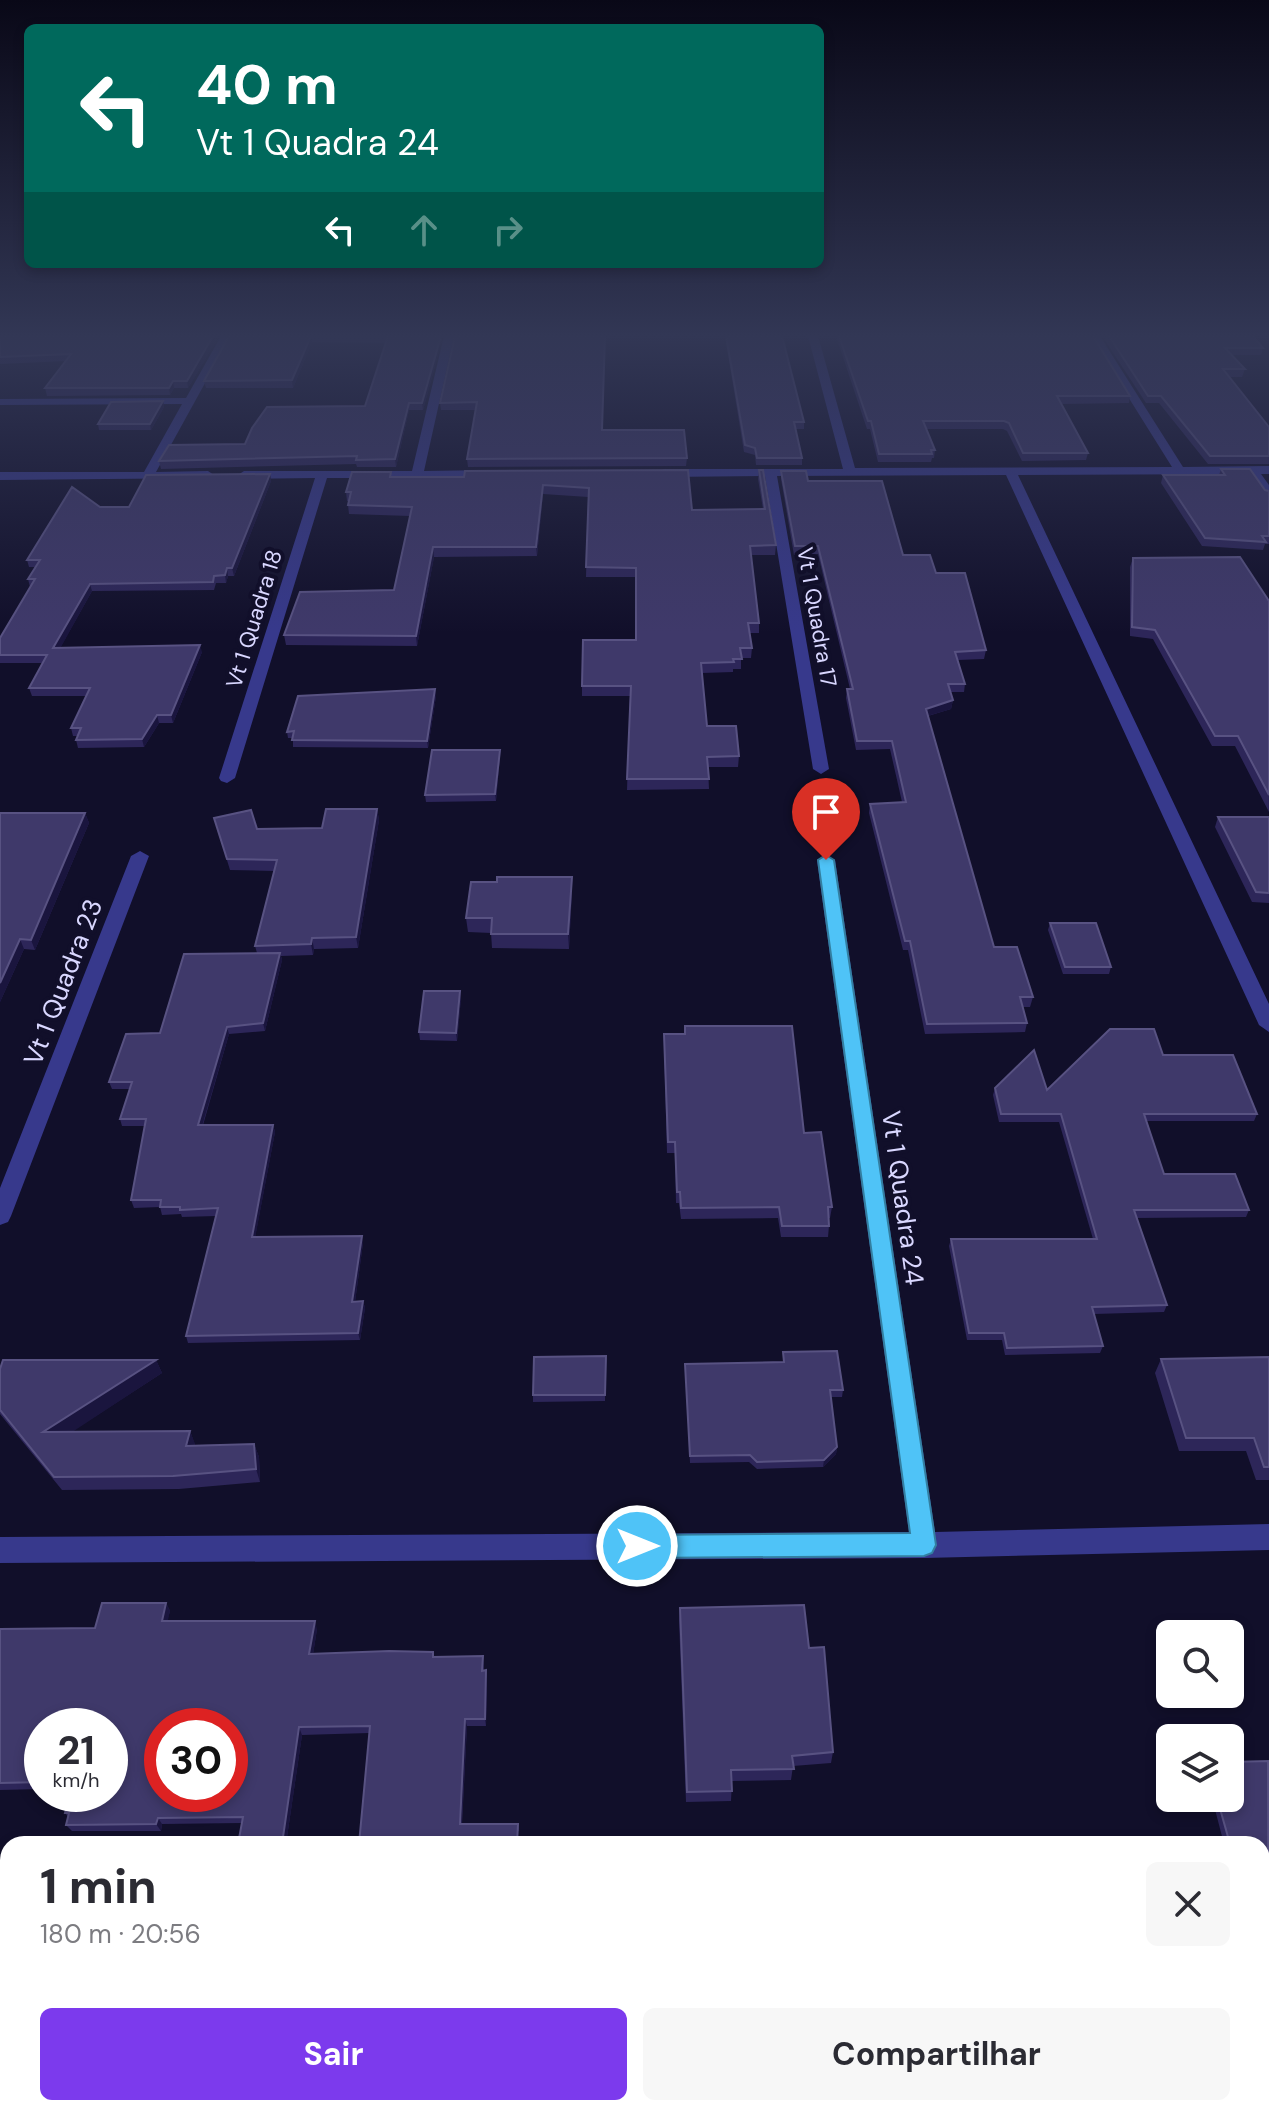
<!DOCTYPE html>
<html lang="pt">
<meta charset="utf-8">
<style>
:root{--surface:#fff;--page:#f7f7f7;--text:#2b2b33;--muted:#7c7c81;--accent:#7c3aed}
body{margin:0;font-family:"DM Sans",sans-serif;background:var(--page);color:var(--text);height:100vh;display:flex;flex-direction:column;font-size:30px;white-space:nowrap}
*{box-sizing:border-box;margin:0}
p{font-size:26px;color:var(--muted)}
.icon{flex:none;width:44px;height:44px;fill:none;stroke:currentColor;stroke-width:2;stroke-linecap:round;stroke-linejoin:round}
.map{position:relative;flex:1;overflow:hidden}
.side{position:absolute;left:0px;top:1836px;width:1270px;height:280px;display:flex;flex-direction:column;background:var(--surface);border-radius:24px 24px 0 0;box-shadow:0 4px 12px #0003}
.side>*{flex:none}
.guide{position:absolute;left:24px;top:24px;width:800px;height:244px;border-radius:12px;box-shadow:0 4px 12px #0003;background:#00695c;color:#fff;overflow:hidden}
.fabs{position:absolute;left:1156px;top:1620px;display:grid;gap:16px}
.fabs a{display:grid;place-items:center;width:88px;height:88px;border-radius:12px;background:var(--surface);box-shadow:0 4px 12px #0003;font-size:40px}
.speed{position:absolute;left:24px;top:1708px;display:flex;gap:16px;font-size:40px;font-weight:700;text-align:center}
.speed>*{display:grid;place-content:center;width:104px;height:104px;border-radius:50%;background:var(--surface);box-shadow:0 4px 12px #0003;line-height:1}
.speed small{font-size:20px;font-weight:400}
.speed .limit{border:12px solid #d22;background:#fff;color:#111}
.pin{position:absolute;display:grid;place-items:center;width:68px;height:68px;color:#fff;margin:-82px -34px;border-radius:50% 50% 50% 0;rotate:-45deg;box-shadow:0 0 8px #0007}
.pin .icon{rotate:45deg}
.me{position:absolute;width:88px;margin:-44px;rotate:90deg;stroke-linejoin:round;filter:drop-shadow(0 0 6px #0008)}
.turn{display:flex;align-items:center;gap:28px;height:168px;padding:0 40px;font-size:36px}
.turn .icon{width:104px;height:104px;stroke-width:2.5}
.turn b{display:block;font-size:56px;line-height:68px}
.lanes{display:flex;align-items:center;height:76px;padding:0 40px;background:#0003;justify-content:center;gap:40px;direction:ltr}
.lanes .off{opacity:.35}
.round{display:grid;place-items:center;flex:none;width:84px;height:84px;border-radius:12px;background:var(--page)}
.summary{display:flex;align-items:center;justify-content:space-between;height:136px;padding:0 40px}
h1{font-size:48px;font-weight:700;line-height:60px}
.cta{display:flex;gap:16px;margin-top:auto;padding:16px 40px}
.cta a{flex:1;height:92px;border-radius:12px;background:var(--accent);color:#fff;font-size:32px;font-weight:700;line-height:92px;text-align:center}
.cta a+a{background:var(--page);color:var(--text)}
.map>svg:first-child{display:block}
</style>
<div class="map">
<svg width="1269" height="2116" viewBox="0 0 1269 2116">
<rect width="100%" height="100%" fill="#110f2a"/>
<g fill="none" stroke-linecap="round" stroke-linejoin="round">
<!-- minor -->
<path fill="#37398c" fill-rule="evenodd" d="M 221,336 L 231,336 L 156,472 L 208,471 L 214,475 L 212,478 L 0,480 L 0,472 L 144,472 L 182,404 L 0,405 L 0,399 L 186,398 Z
M 444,336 L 454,336 L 424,471 L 492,470 L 498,474 L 492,478 L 327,478 L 235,778 L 227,783 L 221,781 L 219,778 L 315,478 L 244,479 L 238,475 L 244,471 L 412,471 Z
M 808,336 L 818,336 L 855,468 L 1172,467 L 1090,336 L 1100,336 L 1183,467 L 1269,466 L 1269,474 L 1261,474 L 1269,485 L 1269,497 L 1265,496 L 1249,474 L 1018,475 L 1269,1004 L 1269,1032 L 1259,1025 L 1006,475 L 777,476 L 829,769 L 821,774 L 813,769 L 765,476 L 664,477 L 658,473 L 664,469 L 843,469 Z
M 140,851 L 149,856 L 11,1216 L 8,1222 L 0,1225 L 0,1188 L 131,856 Z
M 826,855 L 835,860 L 935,1532 L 1269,1524 L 1269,1550 L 924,1558 L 0,1563 L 0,1537 L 909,1532 L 817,860 Z"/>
</g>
<!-- wall -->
<path fill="#2d2659" d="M 0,336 L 219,336 L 188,388 L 174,388 L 170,395 L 47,396 L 45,388 L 66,361 L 0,364 Z
M 229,336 L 443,336 L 423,410 L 409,410 L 396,467 L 357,467 L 356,464 L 161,469 L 159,461 L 245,444 L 365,406 L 386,343 L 312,342 L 293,388 L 206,388 L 204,381 Z
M 455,336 L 602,430 L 687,458 L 686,466 L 468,467 L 467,459 L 475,410 L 441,410 L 440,403 Z
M 725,336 L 782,336 L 804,422 L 804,429 L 795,429 L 802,458 L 802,465 L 756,465 L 755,455 L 744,452 Z
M 836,336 L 1093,336 L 1130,396 L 1129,403 L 1061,404 L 1088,453 L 1086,460 L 1022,461 L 1007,431 L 1003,429 L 926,429 L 935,450 L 934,458 L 932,458 L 931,462 L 878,462 L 870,429 L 867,429 Z
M 1102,336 L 1253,336 L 1263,348 L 1261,355 L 1232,355 L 1245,369 L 1242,377 L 1228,377 L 1269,427 L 1269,464 L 1208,464 L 1159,403 L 1146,403 Z
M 163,401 L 164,407 L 151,430 L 99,430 L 98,424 Z
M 1221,469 L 1269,491 L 1269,544 L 1265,544 L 1263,550 L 1202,546 L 1161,483 L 1163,475 L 1219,475 Z
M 688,470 L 692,510 L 763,509 L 758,479 L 759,470 L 776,545 L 775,555 L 751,555 L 759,623 L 759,633 L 750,633 L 752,648 L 751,658 L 741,658 L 741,669 L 733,669 L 733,672 L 702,673 L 707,726 L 739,756 L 738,767 L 708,767 L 709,789 L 627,790 L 630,696 L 582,696 L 582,686 L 636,640 L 636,577 L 586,577 L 588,497 L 543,494 L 537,556 L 434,557 L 417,646 L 286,645 L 284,635 L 394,590 L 410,516 L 349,514 L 348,505 L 349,501 L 347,501 L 346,492 L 392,477 L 464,477 Z
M 781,471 L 808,481 L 903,555 L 936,573 L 986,650 L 984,659 L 958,660 L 965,684 L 964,692 L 950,692 L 953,700 L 951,709 L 928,716 L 994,947 L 1033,997 L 1030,1007 L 1022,1007 L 1027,1023 L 1025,1032 L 925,1034 L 908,950 L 903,950 L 869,813 L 870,804 L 902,802 L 890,749 L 856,750 L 846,698 L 847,689 L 850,689 L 818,554 L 794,555 L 781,479 Z
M 270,474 L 271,481 L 234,576 L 228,576 L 226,583 L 216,583 L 214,590 L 92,591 L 60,648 L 202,652 L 173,723 L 159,723 L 144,747 L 78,748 L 76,740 L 78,736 L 73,736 L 71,728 L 86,696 L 32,696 L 29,688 L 43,663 L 0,663 L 0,638 L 30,587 L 28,579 L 36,567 L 29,567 L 27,560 L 100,507 L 129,507 Z
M 1133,558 L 1269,601 L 1269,812 L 1235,746 L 1212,746 L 1153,639 L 1130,636 L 1130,567 Z
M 436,696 L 428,748 L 293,747 L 293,738 L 288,738 L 287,732 Z
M 500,750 L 500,756 L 496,801 L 426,802 L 425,795 Z
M 377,809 L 379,820 L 358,948 L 314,949 L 313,955 L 281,956 L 282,960 L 265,1031 L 229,1034 L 203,1125 L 273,1125 L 275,1132 L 255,1237 L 363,1243 L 355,1302 L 363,1301 L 365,1308 L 360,1340 L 188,1343 L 186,1336 L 216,1216 L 182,1217 L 181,1214 L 162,1215 L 160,1207 L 134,1208 L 131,1200 L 145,1126 L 122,1126 L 120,1119 L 130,1089 L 112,1089 L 109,1082 L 160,1033 L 257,953 L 255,946 L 274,871 L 230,870 L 214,818 L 257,829 L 322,828 Z
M 0,813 L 85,813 L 89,823 L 35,950 L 24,949 L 0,1002 Z
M 1218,817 L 1269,817 L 1269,903 L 1252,902 L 1215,827 Z
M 572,877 L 572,891 L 569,949 L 492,948 L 491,933 L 468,932 L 466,918 L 497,882 Z
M 1050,923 L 1111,967 L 1109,974 L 1063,974 L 1048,930 Z
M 461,998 L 457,1041 L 420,1040 L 419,1032 Z
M 685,1026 L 804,1133 L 832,1207 L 830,1218 L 829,1218 L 829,1226 L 828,1237 L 781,1237 L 778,1218 L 681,1219 L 679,1203 L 676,1203 L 675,1153 L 667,1153 L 664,1045 L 684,1034 Z
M 1163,1055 L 1257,1114 L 1254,1121 L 1146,1121 L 1164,1174 L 1249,1210 L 1246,1217 L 1137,1218 L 1167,1305 L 1164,1312 L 1094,1314 L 1103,1346 L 1100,1353 L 1005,1355 L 1002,1340 L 967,1340 L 949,1246 L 951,1239 L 1093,1239 L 1059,1122 L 999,1122 L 993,1095 L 995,1088 L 1047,1090 Z
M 783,1352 L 843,1390 L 842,1397 L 831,1397 L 837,1447 L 836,1454 L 823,1467 L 757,1469 L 749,1462 L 690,1463 L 685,1364 L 783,1362 Z
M 606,1356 L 605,1401 L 533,1402 L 533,1395 Z
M 1269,1357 L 1269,1480 L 1256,1480 L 1246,1451 L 1179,1451 L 1155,1373 L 1161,1359 Z
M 156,1360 L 162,1373 L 71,1432 L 190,1431 L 195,1445 L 254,1444 L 259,1457 L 260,1482 L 179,1489 L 62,1490 L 0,1414 L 0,1369 Z
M 166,1603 L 170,1611 L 167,1621 L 317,1629 L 313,1654 L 435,1657 L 483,1656 L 484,1670 L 486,1670 L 487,1678 L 486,1726 L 467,1726 L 462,1824 L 518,1824 L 519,1831 L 359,1844 L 369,1733 L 302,1735 L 286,1844 L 238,1844 L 242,1823 L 162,1824 L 161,1831 L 72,1831 L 66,1825 L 68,1817 L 65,1813 L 110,1794 L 42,1726 L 42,1789 L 0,1790 L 0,1629 L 95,1628 Z
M 680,1608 L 809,1648 L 833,1752 L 831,1763 L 793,1766 L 791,1780 L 732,1781 L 731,1801 L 686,1802 L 679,1620 Z
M 1268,1761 L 1269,2116 L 1093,2116 L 1092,2108 L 1262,2108 L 1262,1844 L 1224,1844 L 1212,1798 L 1230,1798 L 1230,1762 Z"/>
<!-- shaded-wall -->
<path fill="#1a153e" d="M 213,336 L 219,336 L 188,388 L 187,381 Z
M 312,336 L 312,342 L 293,388 L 292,380 Z
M 441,336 L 443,336 L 423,410 L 422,403 Z
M 173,381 L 174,388 L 170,395 L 169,388 Z
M 163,401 L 164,407 L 151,430 L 150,424 Z
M 409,403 L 409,410 L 396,467 L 395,459 Z
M 270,474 L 271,481 L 234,576 L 232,568 Z
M 543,485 L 543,494 L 537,556 L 536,547 Z
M 433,547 L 434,557 L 417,646 L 416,636 Z
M 227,568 L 228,576 L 226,583 L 225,575 Z
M 90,584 L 92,591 L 56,656 L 53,648 Z
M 200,645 L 202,652 L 173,723 L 171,715 Z
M 435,689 L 436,696 L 428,748 L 427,741 Z
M 953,700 L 951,709 L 924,717 L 926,709 Z
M 157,715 L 159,723 L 144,747 L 142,739 Z
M 500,750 L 500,756 L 496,801 L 495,794 Z
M 377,809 L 379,820 L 358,948 L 356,937 Z
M 85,813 L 89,823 L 35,950 L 31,940 Z
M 572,877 L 572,891 L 569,949 L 568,934 Z
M 312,938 L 314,949 L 313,955 L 311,944 Z
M 20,939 L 24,949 L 0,1002 L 0,983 Z
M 280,953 L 282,960 L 265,1031 L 263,1023 Z
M 460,991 L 461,998 L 457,1041 L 456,1033 Z
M 227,1027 L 229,1034 L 200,1133 L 198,1125 Z
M 273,1125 L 275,1132 L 254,1244 L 252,1237 Z
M 362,1236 L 363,1243 L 354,1309 L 352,1302 Z
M 363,1301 L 365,1308 L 360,1340 L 358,1333 Z
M 156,1360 L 162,1373 L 51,1446 L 43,1432 Z
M 190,1431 L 195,1444 L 192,1459 L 186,1446 Z
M 254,1444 L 259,1457 L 260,1482 L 256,1469 Z
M 837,1447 L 836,1454 L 823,1467 L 824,1460 Z
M 166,1603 L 170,1611 L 166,1629 L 162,1621 Z
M 315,1621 L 317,1629 L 312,1661 L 309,1654 Z
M 486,1670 L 487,1678 L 486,1726 L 485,1719 Z
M 465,1719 L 467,1726 L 461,1831 L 460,1824 Z
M 299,1727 L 302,1735 L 286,1844 L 282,1844 Z
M 158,1818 L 162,1824 L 161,1831 L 156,1824 Z"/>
<!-- building -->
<path fill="#3f396a" stroke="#585282" stroke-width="2" fill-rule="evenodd" d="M 0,336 L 213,336 L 187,381 L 173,381 L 169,388 L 45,388 L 71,354 L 0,357 Z
M 229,336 L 311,336 L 292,380 L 204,381 Z
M 388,336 L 441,336 L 422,403 L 409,403 L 395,459 L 356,460 L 357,456 L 159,461 L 169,445 L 245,444 L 252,428 L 267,407 L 365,406 Z
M 455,336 L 605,336 L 602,430 L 684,430 L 687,458 L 467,459 L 477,402 L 440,403 Z
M 726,336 L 782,336 L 804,422 L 794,422 L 802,458 L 757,458 L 755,448 L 745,445 Z
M 839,336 L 1093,336 L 1130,396 L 1057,396 L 1088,453 L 1023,453 L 1009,423 L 1004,421 L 923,421 L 935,450 L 931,450 L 932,454 L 879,454 L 871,421 L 868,421 Z
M 1109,336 L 1253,336 L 1263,348 L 1225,348 L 1245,369 L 1223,369 L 1269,427 L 1269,456 L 1210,456 L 1161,396 L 1148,396 Z
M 163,401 L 150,424 L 98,424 L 111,402 Z
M 1221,469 L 1250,469 L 1265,490 L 1269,491 L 1269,536 L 1262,536 L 1266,542 L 1205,538 L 1163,475 L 1225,475 Z
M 688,470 L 692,510 L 765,509 L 759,470 L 763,470 L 776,545 L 750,546 L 759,623 L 748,623 L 752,648 L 740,648 L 742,659 L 733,659 L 734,662 L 701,663 L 707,726 L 736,726 L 739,756 L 707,757 L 709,779 L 627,779 L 631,686 L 582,686 L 583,640 L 636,640 L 636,568 L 586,567 L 589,488 L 543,485 L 536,547 L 433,547 L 416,636 L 284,635 L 300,592 L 394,590 L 412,507 L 348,505 L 351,492 L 346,492 L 352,472 L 391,472 L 390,477 L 464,477 L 465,471 Z
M 781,471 L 806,471 L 808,481 L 882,481 L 903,555 L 930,555 L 936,573 L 965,573 L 986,650 L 955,652 L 965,684 L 948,684 L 953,700 L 926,709 L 994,947 L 1017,947 L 1033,997 L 1020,997 L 1027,1023 L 927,1024 L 910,941 L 905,941 L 870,804 L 906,802 L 892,741 L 857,741 L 847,689 L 853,689 L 818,546 L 795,546 Z
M 270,474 L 232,568 L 227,568 L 225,575 L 214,576 L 213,582 L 90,584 L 53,648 L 200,645 L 171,715 L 157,715 L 142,739 L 76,740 L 81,728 L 71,728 L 90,688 L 29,688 L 47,655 L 0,655 L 0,638 L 35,579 L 28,579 L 40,560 L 27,560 L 72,487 L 100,507 L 129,507 L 146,475 Z
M 1240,557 L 1269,601 L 1269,795 L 1238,736 L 1215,736 L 1155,630 L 1132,627 L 1133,558 Z
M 435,689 L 427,741 L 292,740 L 294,731 L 287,732 L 298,696 Z
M 432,750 L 500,750 L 495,794 L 425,795 Z
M 326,809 L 377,809 L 356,937 L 312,938 L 311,944 L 255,946 L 277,860 L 227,859 L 214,818 L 251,810 L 257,829 L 322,828 Z
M 0,813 L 85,813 L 31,940 L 20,939 L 0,983 Z
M 1218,817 L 1269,817 L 1269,893 L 1256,892 Z
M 497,877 L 572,877 L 568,934 L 491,934 L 492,918 L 466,918 L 471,882 L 497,882 Z
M 1050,923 L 1096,923 L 1111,967 L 1065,967 Z
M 280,953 L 263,1023 L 227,1027 L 198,1125 L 273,1125 L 252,1237 L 362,1236 L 352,1302 L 363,1301 L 358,1333 L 186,1336 L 218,1208 L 180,1210 L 180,1207 L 160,1207 L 161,1200 L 131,1200 L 146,1119 L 120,1119 L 132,1082 L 109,1082 L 126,1034 L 160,1033 L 184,954 Z
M 424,991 L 460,991 L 456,1033 L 419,1032 Z
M 685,1026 L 792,1026 L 804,1133 L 821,1132 L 832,1207 L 828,1207 L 829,1226 L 782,1226 L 779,1207 L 681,1208 L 680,1192 L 677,1192 L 675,1142 L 668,1142 L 664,1034 L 685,1034 Z
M 1110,1029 L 1154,1029 L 1163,1055 L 1233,1055 L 1257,1114 L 1144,1114 L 1164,1174 L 1235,1174 L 1249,1210 L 1134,1210 L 1167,1305 L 1092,1307 L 1103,1346 L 1007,1348 L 1004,1333 L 969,1333 L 951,1239 L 1097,1239 L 1061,1114 L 1001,1114 L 995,1088 L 1034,1050 L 1047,1090 Z
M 837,1351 L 843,1390 L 830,1390 L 837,1447 L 824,1460 L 757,1462 L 750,1455 L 690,1456 L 685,1364 L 784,1362 L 783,1352 Z
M 606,1356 L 605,1395 L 533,1395 L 534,1357 Z
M 1269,1357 L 1269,1467 L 1264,1467 L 1254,1438 L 1186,1438 L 1161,1359 Z
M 3,1360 L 156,1360 L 43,1432 L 190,1431 L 186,1446 L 254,1444 L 256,1469 L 173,1476 L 54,1477 L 0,1410 L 0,1369 Z
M 102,1603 L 166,1603 L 162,1621 L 315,1621 L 309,1654 L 389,1651 L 433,1652 L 433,1657 L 483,1656 L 482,1671 L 486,1670 L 485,1719 L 465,1719 L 460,1824 L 518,1824 L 517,1844 L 359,1844 L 370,1726 L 299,1727 L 282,1844 L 238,1844 L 243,1817 L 158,1818 L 156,1824 L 66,1825 L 69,1813 L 65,1813 L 70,1794 L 110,1794 L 110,1726 L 42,1726 L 42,1782 L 0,1783 L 0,1629 L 95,1628 ZM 162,1726 L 230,1726 L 230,1794 L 162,1794 Z
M 804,1605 L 809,1648 L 824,1647 L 833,1752 L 792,1756 L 794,1769 L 731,1770 L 732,1791 L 687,1792 L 680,1608 Z
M 1268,1761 L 1269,2116 L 1098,2116 L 1097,2108 L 1262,2108 L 1262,1844 L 1230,1844 L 1217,1798 L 1230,1798 L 1230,1762 Z
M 66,2108 L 107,2108 L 106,2113 L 227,2111 L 226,2116 L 64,2116 Z
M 477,2108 L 595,2108 L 595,2116 L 477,2116 Z
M 700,2108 L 955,2108 L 956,2116 L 700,2116 Z"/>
<!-- sky -->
<linearGradient id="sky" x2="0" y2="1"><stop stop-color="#090817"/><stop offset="0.53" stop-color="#323755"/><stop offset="1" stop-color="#323755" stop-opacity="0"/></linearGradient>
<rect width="1269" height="633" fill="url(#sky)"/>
<!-- route -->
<path fill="#4fc3f7" stroke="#337fa1" stroke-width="2" d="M 826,855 L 834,860 L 936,1545 L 932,1553 L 924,1556 L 637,1558 L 628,1555 L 625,1546 L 628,1538 L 637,1535 L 910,1533 L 818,860 Z"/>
<g text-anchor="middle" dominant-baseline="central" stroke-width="8" stroke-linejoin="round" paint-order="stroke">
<!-- far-street labels -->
<g font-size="22" fill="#d9d7ff" stroke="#110f2a">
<text transform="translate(817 617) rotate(80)">Vt 1 Quadra 17</text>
<text transform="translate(254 619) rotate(-73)">Vt 1 Quadra 18</text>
</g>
<!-- street labels -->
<g font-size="26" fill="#d9d7ff" stroke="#110f2a">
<text transform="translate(63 982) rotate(-69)">Vt 1 Quadra 23</text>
<text transform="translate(903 1198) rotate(82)">Vt 1 Quadra 24</text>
</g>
</g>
</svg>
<div class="fabs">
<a><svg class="icon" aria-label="search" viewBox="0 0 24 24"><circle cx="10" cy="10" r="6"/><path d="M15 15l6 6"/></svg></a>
<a><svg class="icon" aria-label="layers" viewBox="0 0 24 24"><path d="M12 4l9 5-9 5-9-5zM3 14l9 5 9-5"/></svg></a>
</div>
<div class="speed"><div>21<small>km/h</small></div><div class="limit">30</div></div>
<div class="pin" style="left:826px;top:860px;background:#d93025"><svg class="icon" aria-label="arrive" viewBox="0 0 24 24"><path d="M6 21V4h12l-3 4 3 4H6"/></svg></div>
<svg class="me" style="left:637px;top:1546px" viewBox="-20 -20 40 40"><circle r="17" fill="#4fc3f7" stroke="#fff" stroke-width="3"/><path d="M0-11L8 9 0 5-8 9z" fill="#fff"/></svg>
<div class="guide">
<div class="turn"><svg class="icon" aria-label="left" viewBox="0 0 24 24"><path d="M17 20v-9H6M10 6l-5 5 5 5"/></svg><div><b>40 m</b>Vt 1 Quadra 24</div></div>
<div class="lanes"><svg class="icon" aria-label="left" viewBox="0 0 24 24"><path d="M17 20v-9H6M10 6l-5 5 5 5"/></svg><svg class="icon off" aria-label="ahead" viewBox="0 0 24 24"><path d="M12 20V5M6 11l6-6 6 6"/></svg><svg class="icon off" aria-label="right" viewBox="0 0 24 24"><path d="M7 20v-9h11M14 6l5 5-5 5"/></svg></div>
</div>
<section class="side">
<div class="summary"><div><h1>1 min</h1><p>180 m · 20:56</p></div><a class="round"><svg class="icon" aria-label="close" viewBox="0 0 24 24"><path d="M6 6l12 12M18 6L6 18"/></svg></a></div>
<div class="cta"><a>Sair</a><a>Compartilhar</a></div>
</section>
</div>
